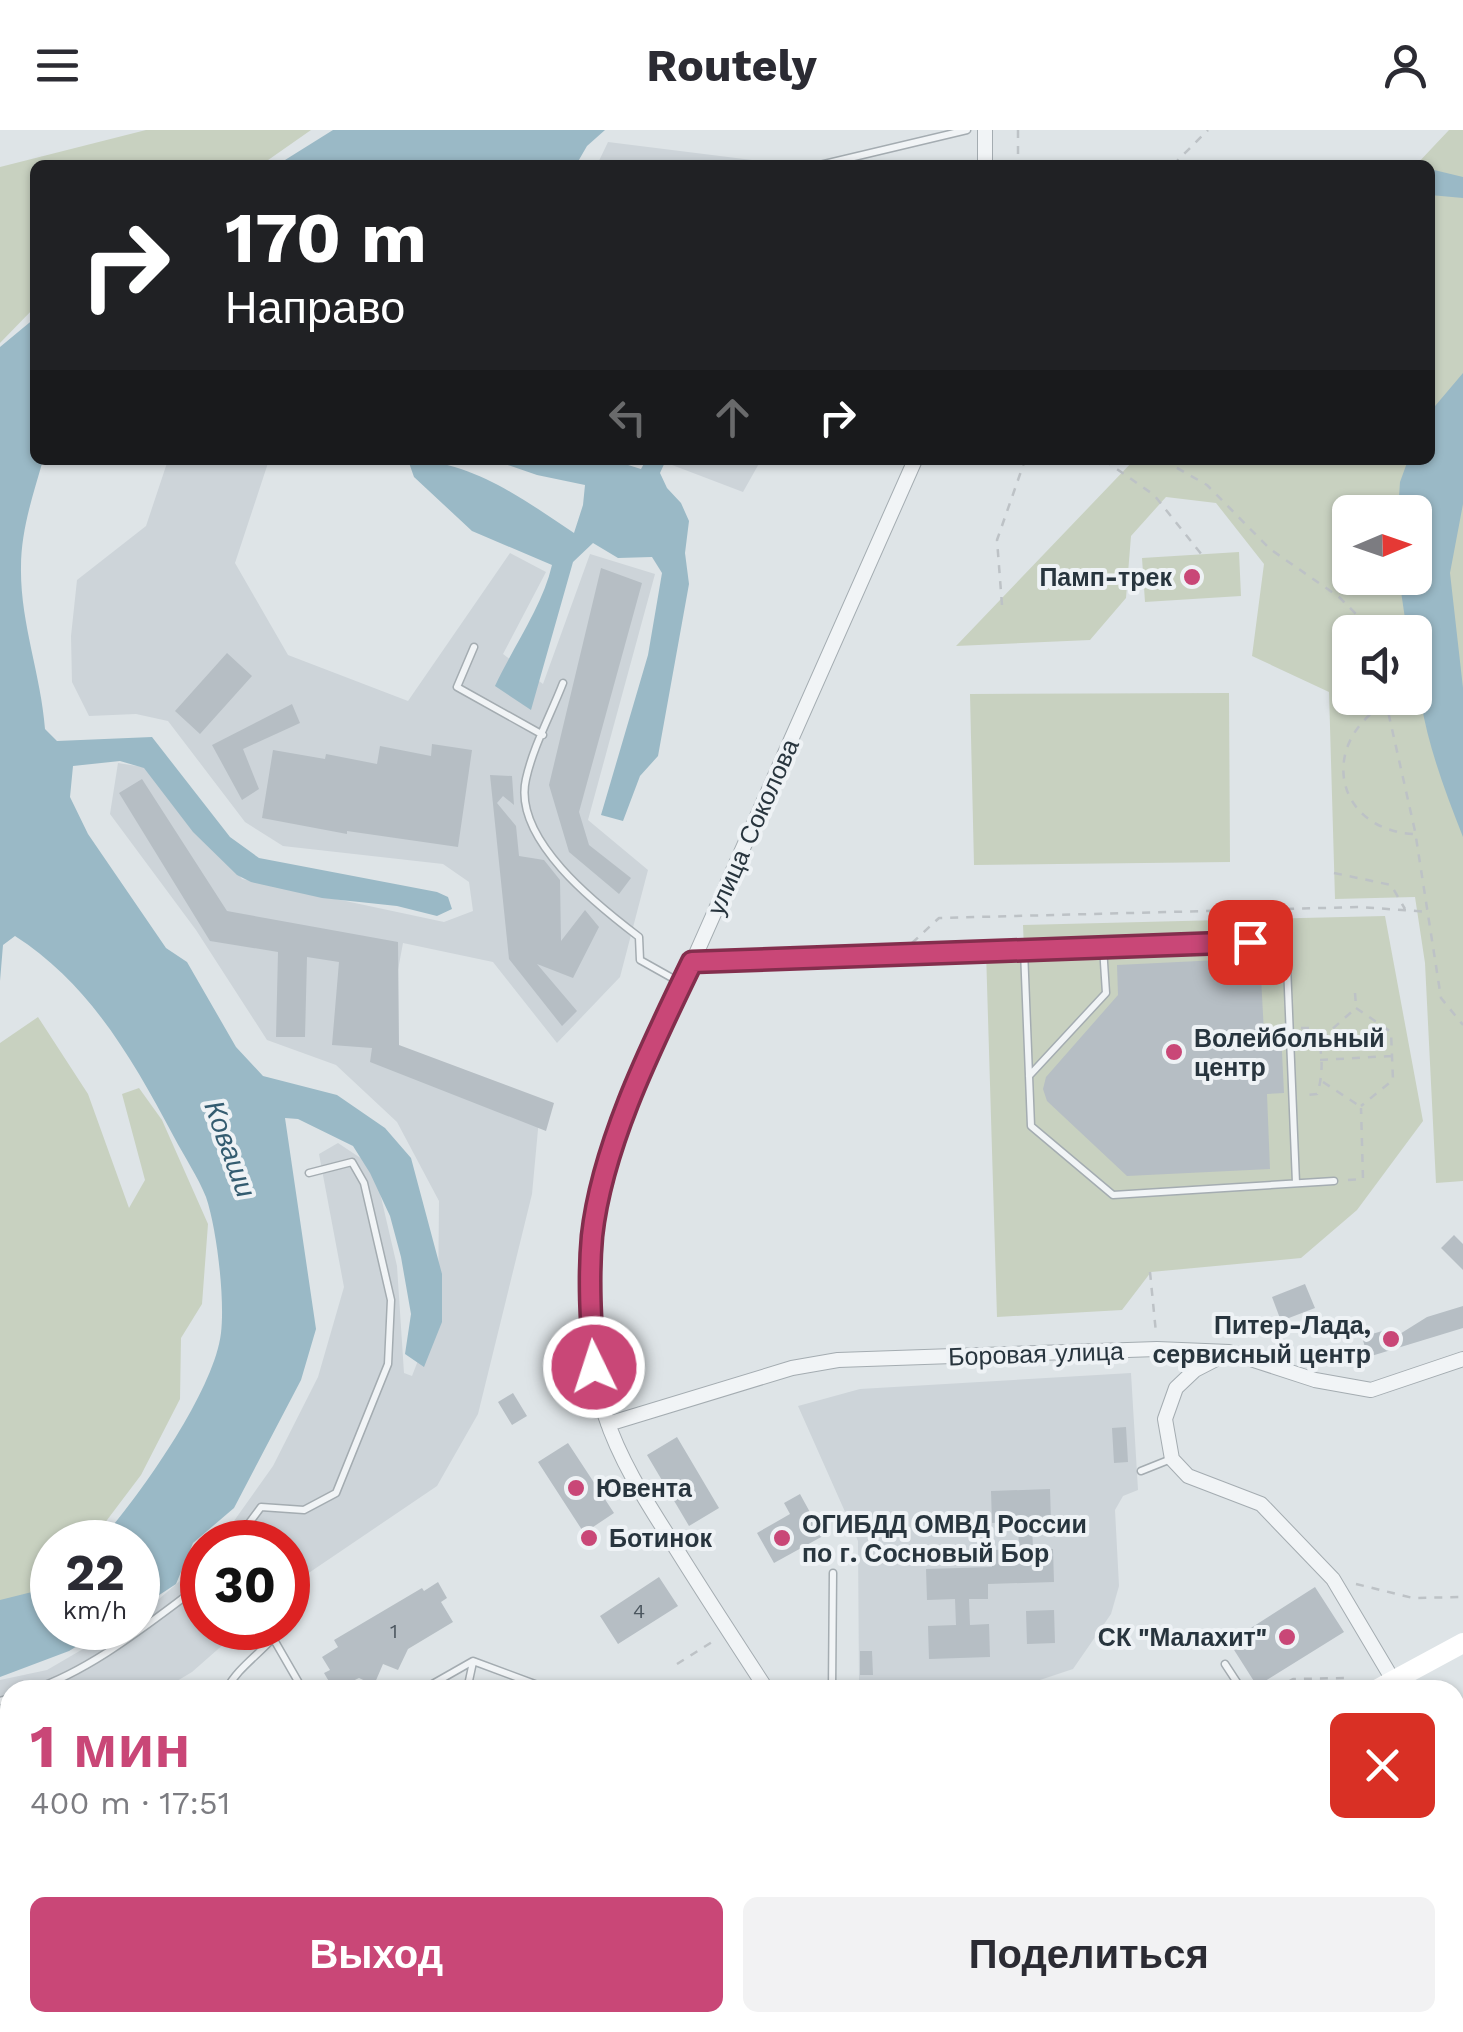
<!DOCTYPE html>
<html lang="ru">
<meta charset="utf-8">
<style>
:root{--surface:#fff;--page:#f2f2f3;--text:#2b2b33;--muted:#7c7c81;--accent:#c94777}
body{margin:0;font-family:"Work Sans",sans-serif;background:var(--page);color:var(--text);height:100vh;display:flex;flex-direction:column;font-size:38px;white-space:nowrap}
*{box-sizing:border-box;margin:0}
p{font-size:32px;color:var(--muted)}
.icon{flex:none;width:55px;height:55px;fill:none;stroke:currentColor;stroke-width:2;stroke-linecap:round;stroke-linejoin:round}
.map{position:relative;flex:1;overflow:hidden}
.details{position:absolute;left:0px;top:1550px;width:1465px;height:352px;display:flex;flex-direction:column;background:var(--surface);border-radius:30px 30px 0 0;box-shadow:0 2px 8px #0004}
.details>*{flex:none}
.banner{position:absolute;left:30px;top:30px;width:1405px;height:305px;border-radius:15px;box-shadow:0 2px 8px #0004;background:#202124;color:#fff;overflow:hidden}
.needle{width:65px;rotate:88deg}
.controls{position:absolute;left:1332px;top:365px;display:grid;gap:20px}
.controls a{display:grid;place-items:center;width:100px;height:100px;border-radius:15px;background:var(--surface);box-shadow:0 2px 8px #0004;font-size:50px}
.speed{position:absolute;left:30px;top:1390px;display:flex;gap:20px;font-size:50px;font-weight:700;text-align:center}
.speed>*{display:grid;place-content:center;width:130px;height:130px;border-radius:50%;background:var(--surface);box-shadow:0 2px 8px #0004;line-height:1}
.speed small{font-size:25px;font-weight:400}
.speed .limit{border:15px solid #d22;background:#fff;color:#111}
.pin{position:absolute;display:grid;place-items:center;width:85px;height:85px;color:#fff;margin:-42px;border-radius:20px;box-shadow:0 5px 15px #0006}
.me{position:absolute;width:110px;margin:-55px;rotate:356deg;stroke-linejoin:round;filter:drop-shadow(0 0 8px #0008)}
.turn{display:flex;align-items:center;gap:35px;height:210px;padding:0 30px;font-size:45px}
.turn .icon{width:130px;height:130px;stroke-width:2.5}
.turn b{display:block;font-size:70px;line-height:85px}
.lanes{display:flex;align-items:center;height:95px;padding:0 30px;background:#0003;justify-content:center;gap:50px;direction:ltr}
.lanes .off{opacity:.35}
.round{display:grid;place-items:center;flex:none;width:105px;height:105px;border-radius:15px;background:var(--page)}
.head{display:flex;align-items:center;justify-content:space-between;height:170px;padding:0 30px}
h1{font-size:60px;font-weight:700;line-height:75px;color:var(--accent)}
.cta{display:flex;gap:20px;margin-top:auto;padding:20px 30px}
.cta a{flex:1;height:115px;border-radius:15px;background:var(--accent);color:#fff;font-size:40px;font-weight:700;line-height:115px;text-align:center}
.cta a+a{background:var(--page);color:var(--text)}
header{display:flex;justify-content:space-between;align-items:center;height:130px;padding:0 30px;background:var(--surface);font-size:45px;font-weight:700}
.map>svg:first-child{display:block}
</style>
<header><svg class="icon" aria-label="menu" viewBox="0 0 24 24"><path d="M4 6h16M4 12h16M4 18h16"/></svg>Routely<svg class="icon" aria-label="person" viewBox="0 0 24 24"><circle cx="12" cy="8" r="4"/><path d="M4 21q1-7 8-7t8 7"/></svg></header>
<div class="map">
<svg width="1463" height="1902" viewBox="0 0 1463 1902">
<rect width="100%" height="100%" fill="#dee4e7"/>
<!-- built -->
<path fill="#cdd4d9" d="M 608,12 L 793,35 L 597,35 Z
M 168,330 L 269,330 L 235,433 L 288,525 L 408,571 L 510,423 L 546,442 L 503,524 L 543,554 L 590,424 L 655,444 L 588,690 L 648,740 L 620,847 L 557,913 L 493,832 L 403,813 L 384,915 L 540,978 L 532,1064 L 478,1284 L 437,1356 L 288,1457 L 288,1412 L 219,1412 L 273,1336 L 318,1247 L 344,1157 L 319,1024 L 338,1013 L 374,1037 L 397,1136 L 404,1243 L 412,1246 L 438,1179 L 439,1071 L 397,992 L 336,935 L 267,910 L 196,800 L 110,684 L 118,633 L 156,639 L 242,749 L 444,792 L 473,781 L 469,752 L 443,734 L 283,716 L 245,692 L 168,591 L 136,584 L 89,586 L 72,552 L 71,506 L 77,450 L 146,396 Z
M 659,330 L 761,330 L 743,362 Z
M 1131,1243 L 1138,1360 L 1123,1366 L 1115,1380 L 1119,1456 L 1111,1484 L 1073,1539 L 1010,1560 L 927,1560 L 923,1555 L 859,1552 L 858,1411 L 798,1276 L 860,1259 Z
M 202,1432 L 202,1498 L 242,1498 L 192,1542 L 162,1560 L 10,1560 L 10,1892 L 184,1893 L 177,1902 L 0,1902 L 0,1550 L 47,1540 L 119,1498 L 138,1498 L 138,1487 Z
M 198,1892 L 514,1892 L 515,1902 L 191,1902 Z"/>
<!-- green -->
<path fill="#c8d1c0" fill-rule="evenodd" d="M 146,0 L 311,0 L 261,35 L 35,35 L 35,177 L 0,213 L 0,37 Z
M 1449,0 L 1463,0 L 1463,1051 L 1436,1053 L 1425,833 L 1415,767 L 1335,769 L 1329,562 L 1252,526 L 1264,434 L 1216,373 L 1166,367 L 1131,406 L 1126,468 L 1090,510 L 956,516 L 1134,330 L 1430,330 L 1430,35 L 1416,35 ZM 1350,382 L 1415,382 L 1415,448 L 1350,448 ZM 1350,502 L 1415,502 L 1415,568 L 1350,568 Z
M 1239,422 L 1241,466 L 1145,472 L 1142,428 Z
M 1229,563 L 1230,732 L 974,735 L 970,564 Z
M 1385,786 L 1423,991 L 1357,1080 L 1301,1128 L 1151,1142 L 1122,1180 L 997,1187 L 986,821 L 1024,820 L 1023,795 Z
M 38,887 L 88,964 L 129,1078 L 145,1050 L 122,964 L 139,958 L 162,990 L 208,1094 L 202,1174 L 181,1208 L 180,1269 L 141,1345 L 95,1406 L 89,1412 L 52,1412 L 52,1451 L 13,1472 L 0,1471 L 0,913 Z
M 1463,1668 L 1463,1777 L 1455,1778 L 1455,1674 Z
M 964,1892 L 971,1902 L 590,1902 L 583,1893 Z
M 1027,1893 L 1027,1892 L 1093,1893 L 1091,1902 L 1027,1902 Z"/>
<!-- water -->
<path fill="#9ab9c6" d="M 333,0 L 605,0 L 587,16 L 576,35 L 489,35 L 484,31 L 473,31 L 466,35 L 277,35 Z
M 1430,39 L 1463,47 L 1463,68 L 1430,65 Z
M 35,188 L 35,330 L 43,330 C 33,365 21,400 21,437 C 20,492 41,545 45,599 L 57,611 L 152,607 L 230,707 L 259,728 L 437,762 L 448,767 L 452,779 L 437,786 L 397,776 L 322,768 L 251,752 L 237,745 L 193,702 L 144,638 L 120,631 L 73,636 L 70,667 L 88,704 L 166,818 L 187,832 L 236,917 L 263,946 L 337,965 L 385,998 L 411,1028 L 442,1144 L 442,1192 L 424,1237 L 405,1224 L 411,1184 L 401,1127 L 390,1086 L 370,1043 L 353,1016 L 298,989 L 285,988 L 316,1199 L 301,1250 L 234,1378 L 193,1413 L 176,1454 L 138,1479 L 138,1412 L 99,1412 C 138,1368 214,1262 221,1203 C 225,1170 217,1099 206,1067 C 198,1047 184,1026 174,1007 C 133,930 90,854 15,806 L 3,815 L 0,851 L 0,217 Z
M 1463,243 L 1463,374 L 1450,443 L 1463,558 L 1463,707 C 1435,636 1415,579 1415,502 L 1407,502 L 1399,448 L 1415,448 L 1415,382 L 1398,382 L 1400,352 L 1408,330 L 1430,330 L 1430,282 Z
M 408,330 C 471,330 523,369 574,403 L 583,375 L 585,355 L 537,345 L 493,330 L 612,330 L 641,339 L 646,330 L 666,330 L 660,343 L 667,358 L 681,373 L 689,391 L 685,423 L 689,454 L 658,626 L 640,646 L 623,691 L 601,685 L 648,525 L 662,443 L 652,427 L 618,428 L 593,413 L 573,432 L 531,580 L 495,556 C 513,517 543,475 552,435 L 472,401 L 414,347 Z
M 52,1457 L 52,1498 L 107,1498 L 69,1521 L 0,1547 L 0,1470 Z"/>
<!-- building -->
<path fill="#b6bec4" d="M 601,438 L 642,453 L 579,682 L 589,715 L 631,748 L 619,764 L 569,722 L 549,655 Z
M 227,523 L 252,546 L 200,604 L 175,581 Z
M 292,574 L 300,593 L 243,619 L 259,659 L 242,670 L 212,615 Z
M 432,614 L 472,620 L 458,717 L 347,701 L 347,704 L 262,688 L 273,620 L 325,629 L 326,624 L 377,634 L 380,616 L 431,626 Z
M 490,645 L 512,646 L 514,675 L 503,666 L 497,673 L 516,696 L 519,726 L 544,730 L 560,750 L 561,811 L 585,780 L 599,797 L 573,848 L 537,834 L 577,881 L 562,896 L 509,829 Z
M 142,649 L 227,781 L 398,812 L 399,915 L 554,973 L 546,1001 L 370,932 L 372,918 L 332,915 L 339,832 L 307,827 L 305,907 L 276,907 L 278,822 L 210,811 L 119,663 Z
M 1260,828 L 1264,903 L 1281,902 L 1284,963 L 1267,964 L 1270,1039 L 1127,1046 L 1047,971 L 1043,959 L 1046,947 L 1118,865 L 1117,835 Z
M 1454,1105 L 1463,1114 L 1463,1140 L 1441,1118 Z
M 1305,1154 L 1315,1178 L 1281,1191 L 1272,1167 Z
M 1463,1176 L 1463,1198 L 1368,1227 L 1362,1207 L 1389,1199 L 1395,1207 L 1427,1187 Z
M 513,1263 L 527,1286 L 512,1295 L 498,1272 Z
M 1126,1297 L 1128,1332 L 1114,1333 L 1112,1298 Z
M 677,1307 L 719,1378 L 689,1396 L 647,1325 Z
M 568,1313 L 614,1383 L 584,1403 L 538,1332 Z
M 1050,1359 L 1051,1392 L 1032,1392 L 1033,1420 L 1053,1419 L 1054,1452 L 988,1454 L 988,1469 L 969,1469 L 970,1495 L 989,1494 L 990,1527 L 929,1529 L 928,1496 L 956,1495 L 955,1469 L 927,1470 L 926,1439 L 992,1437 L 992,1420 L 1019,1419 L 1018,1392 L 992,1393 L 991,1361 Z
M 800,1364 L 823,1406 L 774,1433 L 757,1403 L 790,1384 L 784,1373 Z
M 659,1447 L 678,1476 L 618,1514 L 600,1486 Z
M 438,1452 L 447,1468 L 441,1472 L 453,1492 L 408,1519 L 398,1540 L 383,1534 L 374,1555 L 359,1548 L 334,1560 L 324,1543 L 330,1540 L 322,1527 L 338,1517 L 334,1510 L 422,1458 L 424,1461 Z
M 1315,1457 L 1344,1502 L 1257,1556 L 1229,1512 Z
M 1054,1480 L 1055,1513 L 1027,1514 L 1026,1481 Z
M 860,1521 L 872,1521 L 873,1545 L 860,1545 Z"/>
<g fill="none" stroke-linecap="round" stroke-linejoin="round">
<defs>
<path id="service" d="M 820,35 L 967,0
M 474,517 L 457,557 L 543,605
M 563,553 C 551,584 533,617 526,649 C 512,709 597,775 639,807 L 640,830 L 681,853
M 1024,820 L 1031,996 L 1113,1065 L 1334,1051
M 695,832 L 1286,811 L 1296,1053
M 1029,946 L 1106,863 L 1103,817
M 1141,1341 L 1171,1329
M 235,1412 L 261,1377 L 304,1380 L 336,1363 L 388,1234 L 391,1170 L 364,1053 L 352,1032 L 309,1043
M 271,1498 L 273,1508 L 303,1560
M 1225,1534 L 1242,1560
M 32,1560 C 94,1539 150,1492 202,1454
M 226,1560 C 237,1539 257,1526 273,1508
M 422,1560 L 473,1531 L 551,1560
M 467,1560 L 473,1532
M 832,1560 L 833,1443
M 0,1571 L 10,1568
M 1455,1658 L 1463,1651
M 1455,1794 L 1463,1792
M 1255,1892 L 1268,1902
M 1428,1892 L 1433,1902
M 184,1902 L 190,1892
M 1207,1902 L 1213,1892"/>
<path id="minor" d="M 985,35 L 985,0
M 1228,1223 L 1195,1240 L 1176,1258 L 1165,1289 L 1172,1329 L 1188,1346 L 1261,1374 L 1333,1449 L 1393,1550
M 608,1294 L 792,1238 L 838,1230 L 1157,1219 L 1229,1222 L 1315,1250 L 1371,1260 L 1463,1229
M 767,1560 C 735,1511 703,1462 672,1412 C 646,1371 620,1331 605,1285 C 575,1194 588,1089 618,1000 L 915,330"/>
</defs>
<!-- service casing -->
<use href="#service" stroke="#a4acb1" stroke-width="9"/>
<!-- minor casing -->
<use href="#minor" stroke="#a4acb1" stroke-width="16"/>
<!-- path -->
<path stroke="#bdc2c6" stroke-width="2.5" stroke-dasharray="8 8" stroke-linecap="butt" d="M 1018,0 L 1018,35
M 1173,35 L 1208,0
M 1104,330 L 1154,365 L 1202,425
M 1163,330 L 1207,355 L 1270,419 L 1339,467 L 1357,485 L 1368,502
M 1002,475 L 997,410 L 1025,330
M 1385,568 L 1415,701 L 1441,868 L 1463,895
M 1383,575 C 1319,615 1335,699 1413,704
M 1334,743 L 1391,755 L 1405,779
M 912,813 L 939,788 L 1360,777 L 1430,782
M 1355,863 L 1356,876
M 1356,878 L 1391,902 L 1393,950 L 1361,976
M 1301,898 L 1314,898 C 1323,917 1324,944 1317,964 L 1306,965
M 1321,909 L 1356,878
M 1320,930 L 1391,926
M 1323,952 L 1358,975
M 1348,1050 L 1363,1049 L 1361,978
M 1150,1142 L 1156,1203
M 1356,1454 L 1413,1468 L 1463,1467
M 677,1534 L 712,1512
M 1275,1560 L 1293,1549 L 1345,1548"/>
<!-- service -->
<use href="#service" stroke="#f1f4f6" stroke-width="6"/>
<!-- minor -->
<use href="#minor" stroke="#f1f4f6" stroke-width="14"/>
<!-- secondary -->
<path stroke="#fff" stroke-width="20" d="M 1376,1560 L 1463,1513
M 988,1892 L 994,1902
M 1012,1902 L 1012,1892
M 1102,1902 L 1104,1892"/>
</g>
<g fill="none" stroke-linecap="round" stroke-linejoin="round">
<defs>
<path id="route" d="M 594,1237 C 591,1193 588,1150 592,1106 C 602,1015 652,915 692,832 L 1250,812"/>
</defs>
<!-- route casing -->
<use href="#route" stroke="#832e4d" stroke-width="25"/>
<!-- route -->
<use href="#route" stroke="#c94777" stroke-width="18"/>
</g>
<!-- markers -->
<g fill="#c94777" stroke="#eef2f5" stroke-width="4">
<circle cx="1192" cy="447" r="10"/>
<circle cx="1174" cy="922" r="10"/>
<circle cx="1391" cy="1209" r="10"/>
<circle cx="576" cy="1358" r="10"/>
<circle cx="589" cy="1408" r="10"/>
<circle cx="782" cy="1408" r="10"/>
<circle cx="1287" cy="1507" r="10"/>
</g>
<g text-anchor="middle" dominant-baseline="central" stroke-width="8" stroke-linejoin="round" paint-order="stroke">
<!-- number labels -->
<g font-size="20" fill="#4c5760">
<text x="639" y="1481">4</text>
<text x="394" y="1501">1</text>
</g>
<!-- poi labels -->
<g font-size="25" font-weight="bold" fill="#28353e" stroke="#eef2f5" text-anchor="start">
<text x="1172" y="447" text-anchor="end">Памп-трек</text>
<text x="1194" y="908">Волейбольный<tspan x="1194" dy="29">центр</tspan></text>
<text x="1371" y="1195" text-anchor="end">Питер-Лада,<tspan x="1371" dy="29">сервисный центр</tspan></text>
<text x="596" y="1358">Ювента</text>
<text x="802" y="1394">ОГИБДД ОМВД России<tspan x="802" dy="29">по г. Сосновый Бор</tspan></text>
<text x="609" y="1408">Ботинок</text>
<text x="1267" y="1507" text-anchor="end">СК "Малахит"</text>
</g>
<!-- street labels -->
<g font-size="25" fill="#28353e" stroke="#eef2f5">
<text transform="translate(753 697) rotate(-66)">улица Соколова</text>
<text transform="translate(1036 1224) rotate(-2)">Боровая улица</text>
</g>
<!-- water labels -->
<g font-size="28" font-style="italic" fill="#345c70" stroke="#eef2f5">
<text transform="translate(230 1019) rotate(70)">Коваши</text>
</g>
</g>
</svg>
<div class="controls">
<a><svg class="needle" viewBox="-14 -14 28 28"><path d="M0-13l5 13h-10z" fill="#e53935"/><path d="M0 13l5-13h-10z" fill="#7c7c81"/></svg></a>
<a><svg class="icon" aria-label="sound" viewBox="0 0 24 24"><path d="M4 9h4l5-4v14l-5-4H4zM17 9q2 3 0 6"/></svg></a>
</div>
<div class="speed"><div>22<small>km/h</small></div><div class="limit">30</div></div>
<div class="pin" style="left:1250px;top:812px;background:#d93025"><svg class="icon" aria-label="arrive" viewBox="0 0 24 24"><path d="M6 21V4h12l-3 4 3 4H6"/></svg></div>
<svg class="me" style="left:594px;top:1237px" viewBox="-20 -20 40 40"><circle r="17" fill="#c94777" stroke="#fff" stroke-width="3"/><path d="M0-11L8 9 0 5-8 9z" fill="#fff"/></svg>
<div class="banner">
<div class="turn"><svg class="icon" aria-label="right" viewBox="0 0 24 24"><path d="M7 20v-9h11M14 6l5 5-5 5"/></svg><div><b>170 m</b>Направо</div></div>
<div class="lanes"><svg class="icon off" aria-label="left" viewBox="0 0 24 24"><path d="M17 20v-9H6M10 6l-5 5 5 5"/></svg><svg class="icon off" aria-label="ahead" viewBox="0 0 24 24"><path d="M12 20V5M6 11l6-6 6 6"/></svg><svg class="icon" aria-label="right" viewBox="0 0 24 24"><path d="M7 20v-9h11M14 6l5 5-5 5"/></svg></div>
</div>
<section class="details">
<div class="head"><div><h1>1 мин</h1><p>400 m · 17:51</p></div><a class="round" style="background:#d93025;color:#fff"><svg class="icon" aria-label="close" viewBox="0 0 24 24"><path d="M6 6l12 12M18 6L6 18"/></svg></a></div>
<div class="cta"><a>Выход</a><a>Поделиться</a></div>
</section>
</div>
